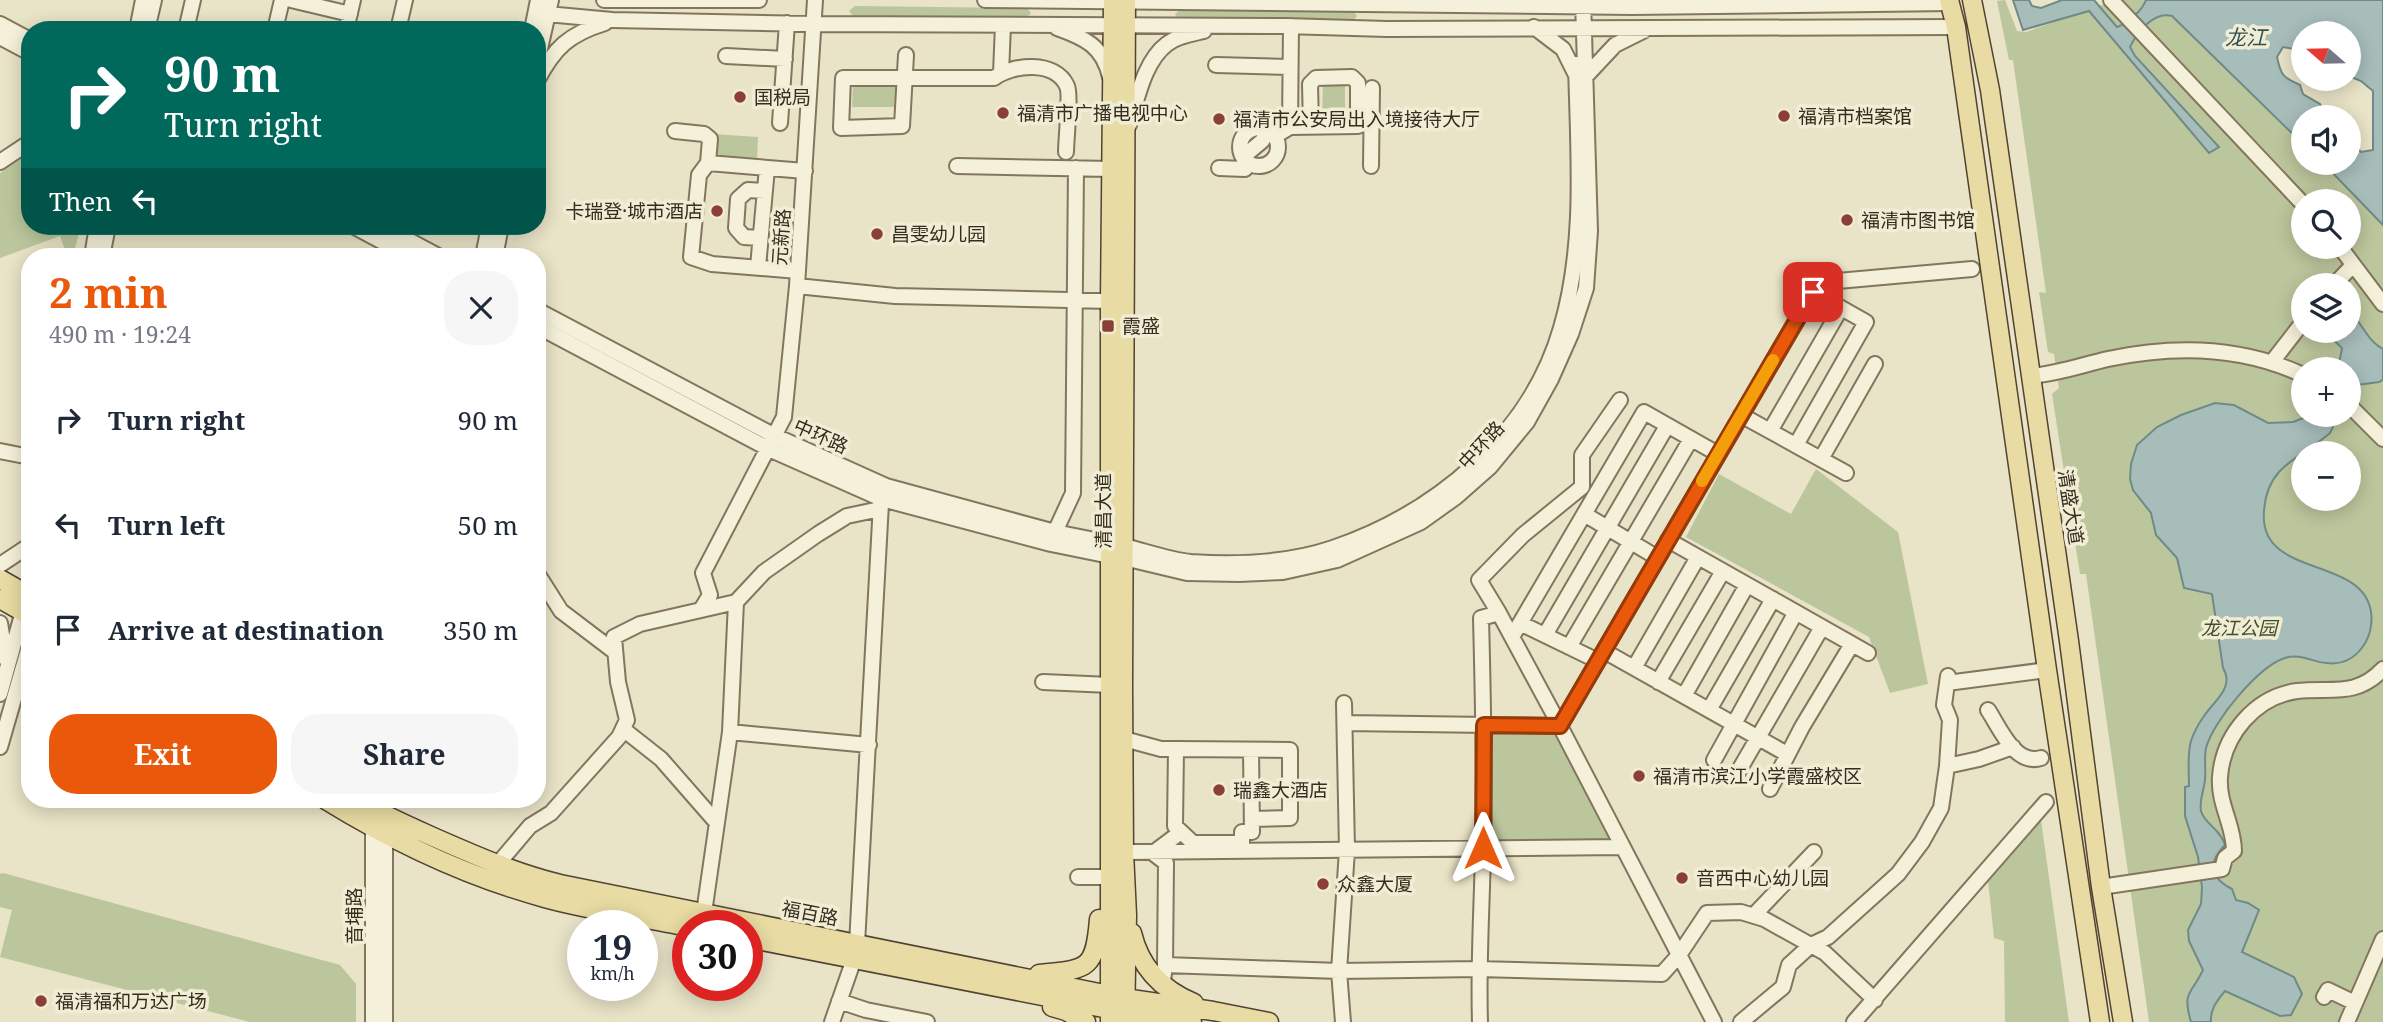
<!DOCTYPE html>
<meta charset="utf-8">
<style>
:root{--surface:#fff;--page:#f6f6f7;--text:#1f2937;--muted:#747a83;--accent:#ea580c}
body{margin:0;font-family:"Noto Serif","Noto Sans SC",serif;background:var(--page);color:var(--text);height:100vh;display:flex;flex-direction:column;font-size:26px;white-space:nowrap}
*{box-sizing:border-box;margin:0}
p{font-size:23px;color:var(--muted)}
.icon{flex:none;width:38px;height:38px;fill:none;stroke:currentColor;stroke-width:2;stroke-linecap:round;stroke-linejoin:round}
.map{position:relative;flex:1;overflow:hidden}
.sheet{position:absolute;left:21px;top:248px;width:525px;height:560px;display:flex;flex-direction:column;background:var(--surface);border-radius:28px;box-shadow:0 4px 18px #0003}
.sheet>*{flex:none}
.guide{position:absolute;left:21px;top:21px;width:525px;height:214px;border-radius:28px;box-shadow:0 4px 18px #0003;background:#00695c;color:#fff;overflow:hidden}
.needle{width:46px;rotate:290deg}
.buttons{position:absolute;left:2291px;top:21px;display:grid;gap:14px}
.buttons a{display:grid;place-items:center;width:70px;height:70px;border-radius:50%;background:var(--surface);box-shadow:0 4px 18px #0003;font-size:35px}
.speed{position:absolute;left:567px;top:910px;display:flex;gap:14px;font-size:35px;font-weight:700;text-align:center}
.speed>*{display:grid;place-content:center;width:91px;height:91px;border-radius:50%;background:var(--surface);box-shadow:0 4px 18px #0003;line-height:1}
.speed small{font-size:18px;font-weight:400}
.speed .limit{border:10px solid #d22;background:#fff;color:#111}
.pin{position:absolute;display:grid;place-items:center;width:60px;height:60px;color:#fff;margin:-30px;border-radius:14px;box-shadow:0 4px 10px #0006}
.me{position:absolute;width:77px;margin:-38px;rotate:0deg;stroke-linejoin:round;filter:drop-shadow(0 0 5px #0008)}
.turn{display:flex;align-items:center;gap:24px;height:147px;padding:0 28px;font-size:32px}
.turn .icon{width:91px;height:91px;stroke-width:2.5}
.turn b{display:block;font-size:49px;line-height:60px}
.then{display:flex;align-items:center;height:66px;padding:0 28px;background:#0003;gap:14px;font-size:26px}
.round{display:grid;place-items:center;flex:none;width:74px;height:74px;border-radius:28px;background:var(--page)}
.headline{display:flex;align-items:center;justify-content:space-between;height:119px;padding:0 28px}
h1{font-size:42px;font-weight:700;line-height:52px;color:var(--accent)}
.primary-button{display:flex;gap:14px;margin-top:auto;padding:14px 28px}
.primary-button a{flex:1;height:80px;border-radius:28px;background:var(--accent);color:#fff;font-size:28px;font-weight:700;line-height:80px;text-align:center}
.primary-button a+a{background:var(--page);color:var(--text)}
ul{padding:0;list-style:none}
li{display:flex;align-items:center;gap:21px;height:105px;padding:0 28px}
li div{flex:1}
li b{display:block;font-size:26px}
li em{font-style:normal}
.map>svg:first-child{display:block}
</style>
<div class="map">
<svg width="2383" height="1022" viewBox="0 0 2383 1022">
<rect width="100%" height="100%" fill="#e9e3c7"/>
<!-- green -->
<path fill="#bcc69c" fill-rule="evenodd" d="M 2005,0 L 2017,31 L 2026,32 L 2116,0 L 2156,0 L 2303,144 L 2303,163 L 2323,163 L 2383,225 L 2383,1022 L 2149,1022 L 2086,574 L 2080,574 L 2052,394 L 2059,388 L 2054,354 L 2048,352 L 2039,292 L 2046,293 L 2013,60 L 2009,60 L 1997,1 ZM 2303,201 L 2348,201 L 2348,247 L 2303,247 ZM 2303,285 L 2348,285 L 2348,331 L 2303,331 ZM 2303,369 L 2348,369 L 2348,415 L 2303,415 ZM 2303,453 L 2348,453 L 2348,499 L 2303,499 Z
M 855,6 L 1027,8 L 1031,13 L 1026,18 L 854,17 L 849,11 Z
M 1181,9 L 1353,11 L 1357,16 L 1352,22 L 1179,20 L 1175,14 Z
M 1323,81 L 1345,81 L 1345,124 L 1322,124 Z
M 853,84 L 898,85 L 897,107 L 852,107 Z
M 713,134 L 758,137 L 757,159 L 712,156 Z
M 30,153 L 30,226 L 81,226 L 75,248 L 65,250 L 60,236 L 0,258 L 0,173 Z
M 1816,469 L 1898,532 L 1928,684 L 1890,693 L 1869,637 L 1686,537 L 1719,474 L 1791,514 Z
M 1555,729 L 1613,842 L 1487,844 L 1488,730 Z
M 2041,820 L 2069,1022 L 2005,1022 L 2004,941 L 1994,938 L 1988,880 Z
M 3,873 L 340,965 L 356,984 L 356,1022 L 250,1022 L 0,957 L 12,910 L 0,907 L 0,874 Z"/>
<!-- water -->
<path fill="#a7bdba" stroke="#6f8b87" stroke-width="2" d="M 2013,0 L 2029,0 L 2032,6 L 2041,8 L 2062,0 L 2094,0 L 2117,27 C 2128,23 2142,11 2146,0 L 2383,0 L 2383,225 L 2323,163 L 2348,163 L 2349,139 L 2361,152 L 2373,150 L 2373,91 L 2361,81 L 2349,76 L 2348,33 L 2303,33 L 2303,51 L 2283,47 L 2277,57 C 2281,76 2283,77 2300,85 L 2303,94 L 2320,104 L 2326,117 L 2303,117 L 2303,144 L 2172,16 C 2153,11 2137,33 2130,47 L 2135,56 L 2219,147 L 2209,153 L 2089,11 L 2023,30 Z
M 2349,311 C 2363,323 2366,340 2383,349 L 2383,380 L 2379,382 L 2349,386 L 2348,369 L 2338,369 L 2342,348 L 2326,333 L 2348,331 Z
M 2215,403 L 2234,405 L 2268,423 L 2293,422 L 2311,415 L 2334,415 L 2333,427 L 2330,433 C 2314,447 2294,456 2279,472 C 2269,483 2265,496 2264,511 C 2258,579 2363,555 2371,612 C 2375,638 2356,667 2326,663 C 2313,662 2299,653 2285,658 C 2259,666 2213,721 2206,748 C 2204,758 2206,769 2205,780 C 2204,790 2199,801 2201,811 C 2205,825 2219,827 2225,845 C 2207,863 2210,878 2232,889 L 2236,900 L 2248,903 L 2259,910 L 2242,952 L 2294,977 L 2302,994 L 2291,1015 L 2280,1016 L 2225,991 C 2217,1001 2210,1009 2211,1022 L 2191,1022 C 2182,991 2191,995 2203,970 L 2189,941 L 2188,930 L 2201,904 L 2202,887 L 2198,857 L 2185,816 L 2185,787 L 2189,786 C 2189,772 2187,754 2191,741 C 2194,732 2199,723 2204,716 C 2214,701 2235,687 2223,668 L 2212,594 L 2184,588 L 2177,558 L 2156,535 L 2151,513 L 2133,490 L 2130,479 L 2131,464 L 2137,445 L 2157,427 L 2181,415 Z"/>
<g fill="none" stroke-linecap="round" stroke-linejoin="round">
<defs>
<path id="minor" d="M 291,0 L 350,14
M 604,0 L 759,0
M 985,0 L 1632,7 L 1950,3
M 2111,0 L 2303,204
M 536,13 L 612,20 L 814,24 L 1285,26 L 1387,29 L 1956,27
M 0,24 L 30,40
M 1534,27 L 1563,49 L 1576,75
M 1057,28 C 1085,38 1103,46 1110,77
M 137,30 L 143,0
M 147,30 L 154,0
M 186,30 L 193,0
M 275,30 L 282,0
M 346,30 L 353,0
M 398,30 L 405,0
M 532,30 L 538,0
M 0,37 L 30,53
M 906,55 L 902,126 L 841,128 L 843,78 L 994,78 C 1013,64 1055,60 1067,86 C 1071,95 1066,140 1066,152
M 726,56 L 785,59
M 537,62 L 551,0
M 1216,65 L 1290,67
M 1001,73 L 1003,25
M 1586,76 L 1615,45 L 1645,30
M 537,81 C 554,48 569,34 605,23
M 780,123 L 787,23
M 1129,125 C 1137,100 1144,61 1167,44 C 1177,36 1191,34 1204,31
M 1290,127 L 1291,26
M1240 147a19 19 0 1 1 38 0a19 19 0 1 1-38 0Z
M 675,131 L 704,134 L 710,139 L 708,163
M 1275,136 L 1290,127 L 1358,126 L 1358,83 L 1352,77 L 1316,78 L 1310,84 L 1311,126
M 1243,157 L 1262,141 L 1269,130
M 0,162 L 30,142
M 957,166 L 1111,169
M 1371,166 L 1372,88
M 1219,168 L 1245,169 L 1249,164
M 353,226 L 411,257
M 382,226 L 440,257
M 760,238 L 744,237 L 736,228 L 738,199 L 748,190 L 765,191
M 2340,247 L 2383,304
M 92,257 L 97,226
M 102,257 L 108,226
M 483,257 L 489,226
M 495,257 L 501,226
M 758,267 L 767,168
M 798,271 L 712,264 L 691,257 L 699,175 L 708,163 L 805,171
M 1793,285 L 1972,269
M 2334,285 L 2353,265
M 797,286 L 895,296 L 1110,301
M 537,310 L 775,436 L 886,486 L 1055,532 L 1110,543
M 537,326 L 769,449 L 882,499 L 1051,544 L 1110,556
M 2272,362 L 2303,322
M 2030,376 C 2057,374 2082,365 2108,359 C 2174,345 2241,346 2303,375
M 1620,400 L 1582,455 L 1582,487 L 1523,535 L 1479,580 L 1499,613 L 1560,726 L 1714,1022
M 2348,404 L 2383,439
M 1741,415 L 1846,473
M 1770,431 L 1841,308
M 1796,445 L 1866,322 L 1813,292
M 0,451 L 30,457
M 1821,459 L 1875,364
M 1584,514 L 1658,558
M 1055,532 L 1073,493 L 1076,168
M 1668,540 L 1868,653
M 1124,546 C 1145,551 1169,560 1191,562 C 1237,565 1289,563 1333,548 C 1435,513 1530,436 1561,328 C 1586,243 1578,152 1576,64
M 1124,558 L 1187,573 L 1239,574 L 1283,572 L 1337,560 L 1421,522 L 1456,497 L 1490,467 L 1527,422 L 1551,379 L 1571,334 L 1586,288 L 1590,231 L 1583,0
M 0,565 L 30,545
M 537,573 L 561,611 L 615,652
M 736,602 L 730,732 L 869,745
M 702,608 L 710,595 L 703,573 L 784,417 L 797,286 L 815,0
M 0,623 L 6,659
M 1520,623 L 1598,661
M 1545,635 L 1667,426
M 1512,637 L 1644,412 L 1718,454
M 1569,647 L 1691,439
M 1604,651 L 1787,754
M 1634,668 L 1698,557
M 1043,682 L 1110,685
M 1658,682 L 1723,571
M 1947,683 L 2047,670
M 0,694 L 30,586
M 1684,696 L 1747,585
M 1709,710 L 1773,599
M 1988,710 C 2000,728 2015,766 2041,758
M 1345,723 L 1560,726 L 1818,284
M 623,729 L 661,759 L 717,823
M 1124,739 L 1161,749 L 1176,749
M 0,747 L 30,643
M 1251,750 L 1252,832 L 1242,832 L 1242,843 L 1193,843 L 1175,826 L 1176,749 L 1290,750 L 1290,818 L 1252,819
M 1714,760 L 1796,612
M 1947,766 L 1979,759 L 2013,747
M 1738,772 L 1822,627
M 1770,789 L 1802,727 L 1852,644
M 1124,852 L 1622,847
M 497,865 L 530,826 L 551,813 L 619,737 L 627,720 L 618,682 L 614,637 L 640,624 L 736,602 L 764,572 L 818,534 L 847,516 L 880,509
M 1078,877 L 1109,877
M 2101,887 L 2222,869 L 2225,858 L 2234,851 C 2234,825 2218,804 2220,777 C 2223,735 2255,697 2297,691 C 2330,687 2356,698 2383,669
M 704,913 L 730,732
M 1754,915 L 1814,852
M 1165,965 L 1166,863 L 1153,853 L 1181,832
M 1159,982 L 1163,981 L 1165,965 L 1339,971 L 1478,969 L 1662,974 L 1679,955 L 1707,913 L 1741,912 L 1764,919 L 1825,953 L 1875,1000
M 2324,997 L 2328,990 L 2355,1003
M 839,1001 L 866,1010 L 927,1022
M 373,1022 L 373,820
M 385,1022 L 385,800
M 832,1022 L 854,959 L 857,944 L 881,503
M 1343,1022 L 1339,971 L 1347,850 L 1344,703
M 1480,1022 C 1478,964 1482,907 1483,850 C 1485,773 1483,695 1481,618 L 1499,613
M 1741,1022 L 1783,987 L 1789,965 L 1811,945 L 1828,937 L 1898,874 L 1922,842 L 1941,808 L 1947,766 L 1950,720 L 1944,705 L 1948,676
M 1854,1022 L 2046,802
M 2347,1022 L 2383,939"/>
<path id="major" d="M 1949,0 L 1956,27 L 2047,670 L 2100,1022
M 1972,0 L 1990,90 L 2069,641 L 2101,887 L 2123,1022
M 0,579 L 30,596
M 0,599 L 30,616
M 326,800 C 394,842 468,877 545,898 C 592,911 641,917 688,927
M 358,800 C 381,814 406,825 431,836 C 474,855 515,873 560,884 L 1124,998 L 1213,1011 L 1269,1022
M 1132,933 C 1140,967 1162,990 1194,1003
M 747,938 L 1124,1012 L 1192,1022
M 1039,974 C 1087,969 1095,971 1099,919
M 1052,1007 L 1066,1011 L 1086,1022
M 1110,1022 L 1110,301 L 1113,0
M 1125,1022 L 1127,915 L 1124,852 L 1123,686 L 1126,0"/>
</defs>
<!-- minor casing -->
<use href="#minor" stroke="#83765e" stroke-width="18"/>
<!-- major casing -->
<use href="#major" stroke="#514432" stroke-width="21"/>
<!-- minor -->
<use href="#minor" stroke="#f5f0d9" stroke-width="14"/>
<!-- major -->
<use href="#major" stroke="#e8dba3" stroke-width="18"/>
</g>
<g fill="none" stroke-linecap="round" stroke-linejoin="round">
<defs>
<path id="route" d="M 1483,848 L 1484,725 L 1560,726 L 1813,292"/>
</defs>
<!-- route casing -->
<use href="#route" stroke="#983908" stroke-width="18"/>
<!-- route -->
<use href="#route" stroke="#ea580c" stroke-width="12"/>
<!-- slow -->
<path stroke="#f59e0b" stroke-width="12" d="M 1702,481 L 1773,360"/>
</g>
<!-- markers -->
<g fill="#8b3f35" stroke="#f1edd5" stroke-width="2.5">
<circle cx="740" cy="97" r="7"/>
<circle cx="1003" cy="113" r="7"/>
<circle cx="1784" cy="116" r="7"/>
<circle cx="1219" cy="119" r="7"/>
<circle cx="717" cy="211" r="7"/>
<circle cx="1847" cy="220" r="7"/>
<circle cx="877" cy="234" r="7"/>
<rect x="1101" y="319" width="14" height="14" rx="3.5"/>
<circle cx="1639" cy="776" r="7"/>
<circle cx="1219" cy="790" r="7"/>
<circle cx="1682" cy="878" r="7"/>
<circle cx="1323" cy="884" r="7"/>
<circle cx="41" cy="1001" r="7"/>
</g>
<g text-anchor="middle" dominant-baseline="central" stroke-width="7" stroke-linejoin="round" paint-order="stroke">
<!-- poi labels -->
<g font-size="19" fill="#352d20" stroke="#f1edd5" text-anchor="start">
<text x="754" y="97">国税局</text>
<text x="1017" y="113">福清市广播电视中心</text>
<text x="1798" y="116">福清市档案馆</text>
<text x="1233" y="119">福清市公安局出入境接待大厅</text>
<text x="703" y="211" text-anchor="end">卡瑞登·城市酒店</text>
<text x="1861" y="220">福清市图书馆</text>
<text x="891" y="234">昌雯幼儿园</text>
<text x="1122" y="326">霞盛</text>
<text x="1653" y="776">福清市滨江小学霞盛校区</text>
<text x="1233" y="790">瑞鑫大酒店</text>
<text x="1696" y="878">音西中心幼儿园</text>
<text x="1337" y="884">众鑫大厦</text>
<text x="55" y="1001">福清福和万达广场</text>
</g>
<!-- street labels -->
<g font-size="19" fill="#352d20" stroke="#f1edd5">
<text transform="translate(781 237) rotate(-86)">元新路</text>
<text transform="translate(821 436) rotate(24)">中环路</text>
<text transform="translate(1481 445) rotate(-47)">中环路</text>
<text transform="translate(2071 507) rotate(81)">清盛大道</text>
<text transform="translate(1103 511) rotate(-90)">清昌大道</text>
<text transform="translate(810 913) rotate(11)">福百路</text>
<text transform="translate(354 916) rotate(-90)">音埔路</text>
</g>
<!-- park labels -->
<g font-size="19" font-style="italic" fill="#414f29" stroke="#f1edd5">
<text x="2239" y="628">龙江公园</text>
</g>
<!-- water labels -->
<g font-size="21" font-style="italic" fill="#315153" stroke="#f1edd5">
<text x="2246" y="37">龙江</text>
</g>
</g>
</svg>
<div class="buttons">
<a><svg class="needle" viewBox="-14 -14 28 28"><path d="M0-13l5 13h-10z" fill="#e53935"/><path d="M0 13l5-13h-10z" fill="#747a83"/></svg></a>
<a><svg class="icon" aria-label="sound" viewBox="0 0 24 24"><path d="M4 9h4l5-4v14l-5-4H4zM17 9q2 3 0 6"/></svg></a>
<a><svg class="icon" aria-label="search" viewBox="0 0 24 24"><circle cx="10" cy="10" r="6"/><path d="M15 15l6 6"/></svg></a>
<a><svg class="icon" aria-label="layers" viewBox="0 0 24 24"><path d="M12 4l9 5-9 5-9-5zM3 14l9 5 9-5"/></svg></a>
<a>+</a>
<a>−</a>
</div>
<div class="speed"><div>19<small>km/h</small></div><div class="limit">30</div></div>
<div class="pin" style="left:1813px;top:292px;background:#d93025"><svg class="icon" aria-label="arrive" viewBox="0 0 24 24"><path d="M6 21V4h12l-3 4 3 4H6"/></svg></div>
<svg class="me" style="left:1483px;top:848px" viewBox="-20 -20 40 40"><path d="M0-17L14 15 0 8-14 15z" fill="#ea580c" stroke="#fff" stroke-width="4"/></svg>
<div class="guide">
<div class="turn"><svg class="icon" aria-label="right" viewBox="0 0 24 24"><path d="M7 20v-9h11M14 6l5 5-5 5"/></svg><div><b>90 m</b>Turn right</div></div>
<div class="then">Then<svg class="icon" aria-label="left" viewBox="0 0 24 24"><path d="M17 20v-9H6M10 6l-5 5 5 5"/></svg></div>
</div>
<section class="sheet">
<div class="headline"><div><h1>2 min</h1><p>490 m · 19:24</p></div><a class="round"><svg class="icon" aria-label="close" viewBox="0 0 24 24"><path d="M6 6l12 12M18 6L6 18"/></svg></a></div>
<ul>
<li><svg class="icon" aria-label="right" viewBox="0 0 24 24"><path d="M7 20v-9h11M14 6l5 5-5 5"/></svg><div><b>Turn right</b></div><em>90 m</em></li>
<li><svg class="icon" aria-label="left" viewBox="0 0 24 24"><path d="M17 20v-9H6M10 6l-5 5 5 5"/></svg><div><b>Turn left</b></div><em>50 m</em></li>
<li><svg class="icon" aria-label="arrive" viewBox="0 0 24 24"><path d="M6 21V4h12l-3 4 3 4H6"/></svg><div><b>Arrive at destination</b></div><em>350 m</em></li>
</ul>
<div class="primary-button"><a>Exit</a><a>Share</a></div>
</section>
</div>
